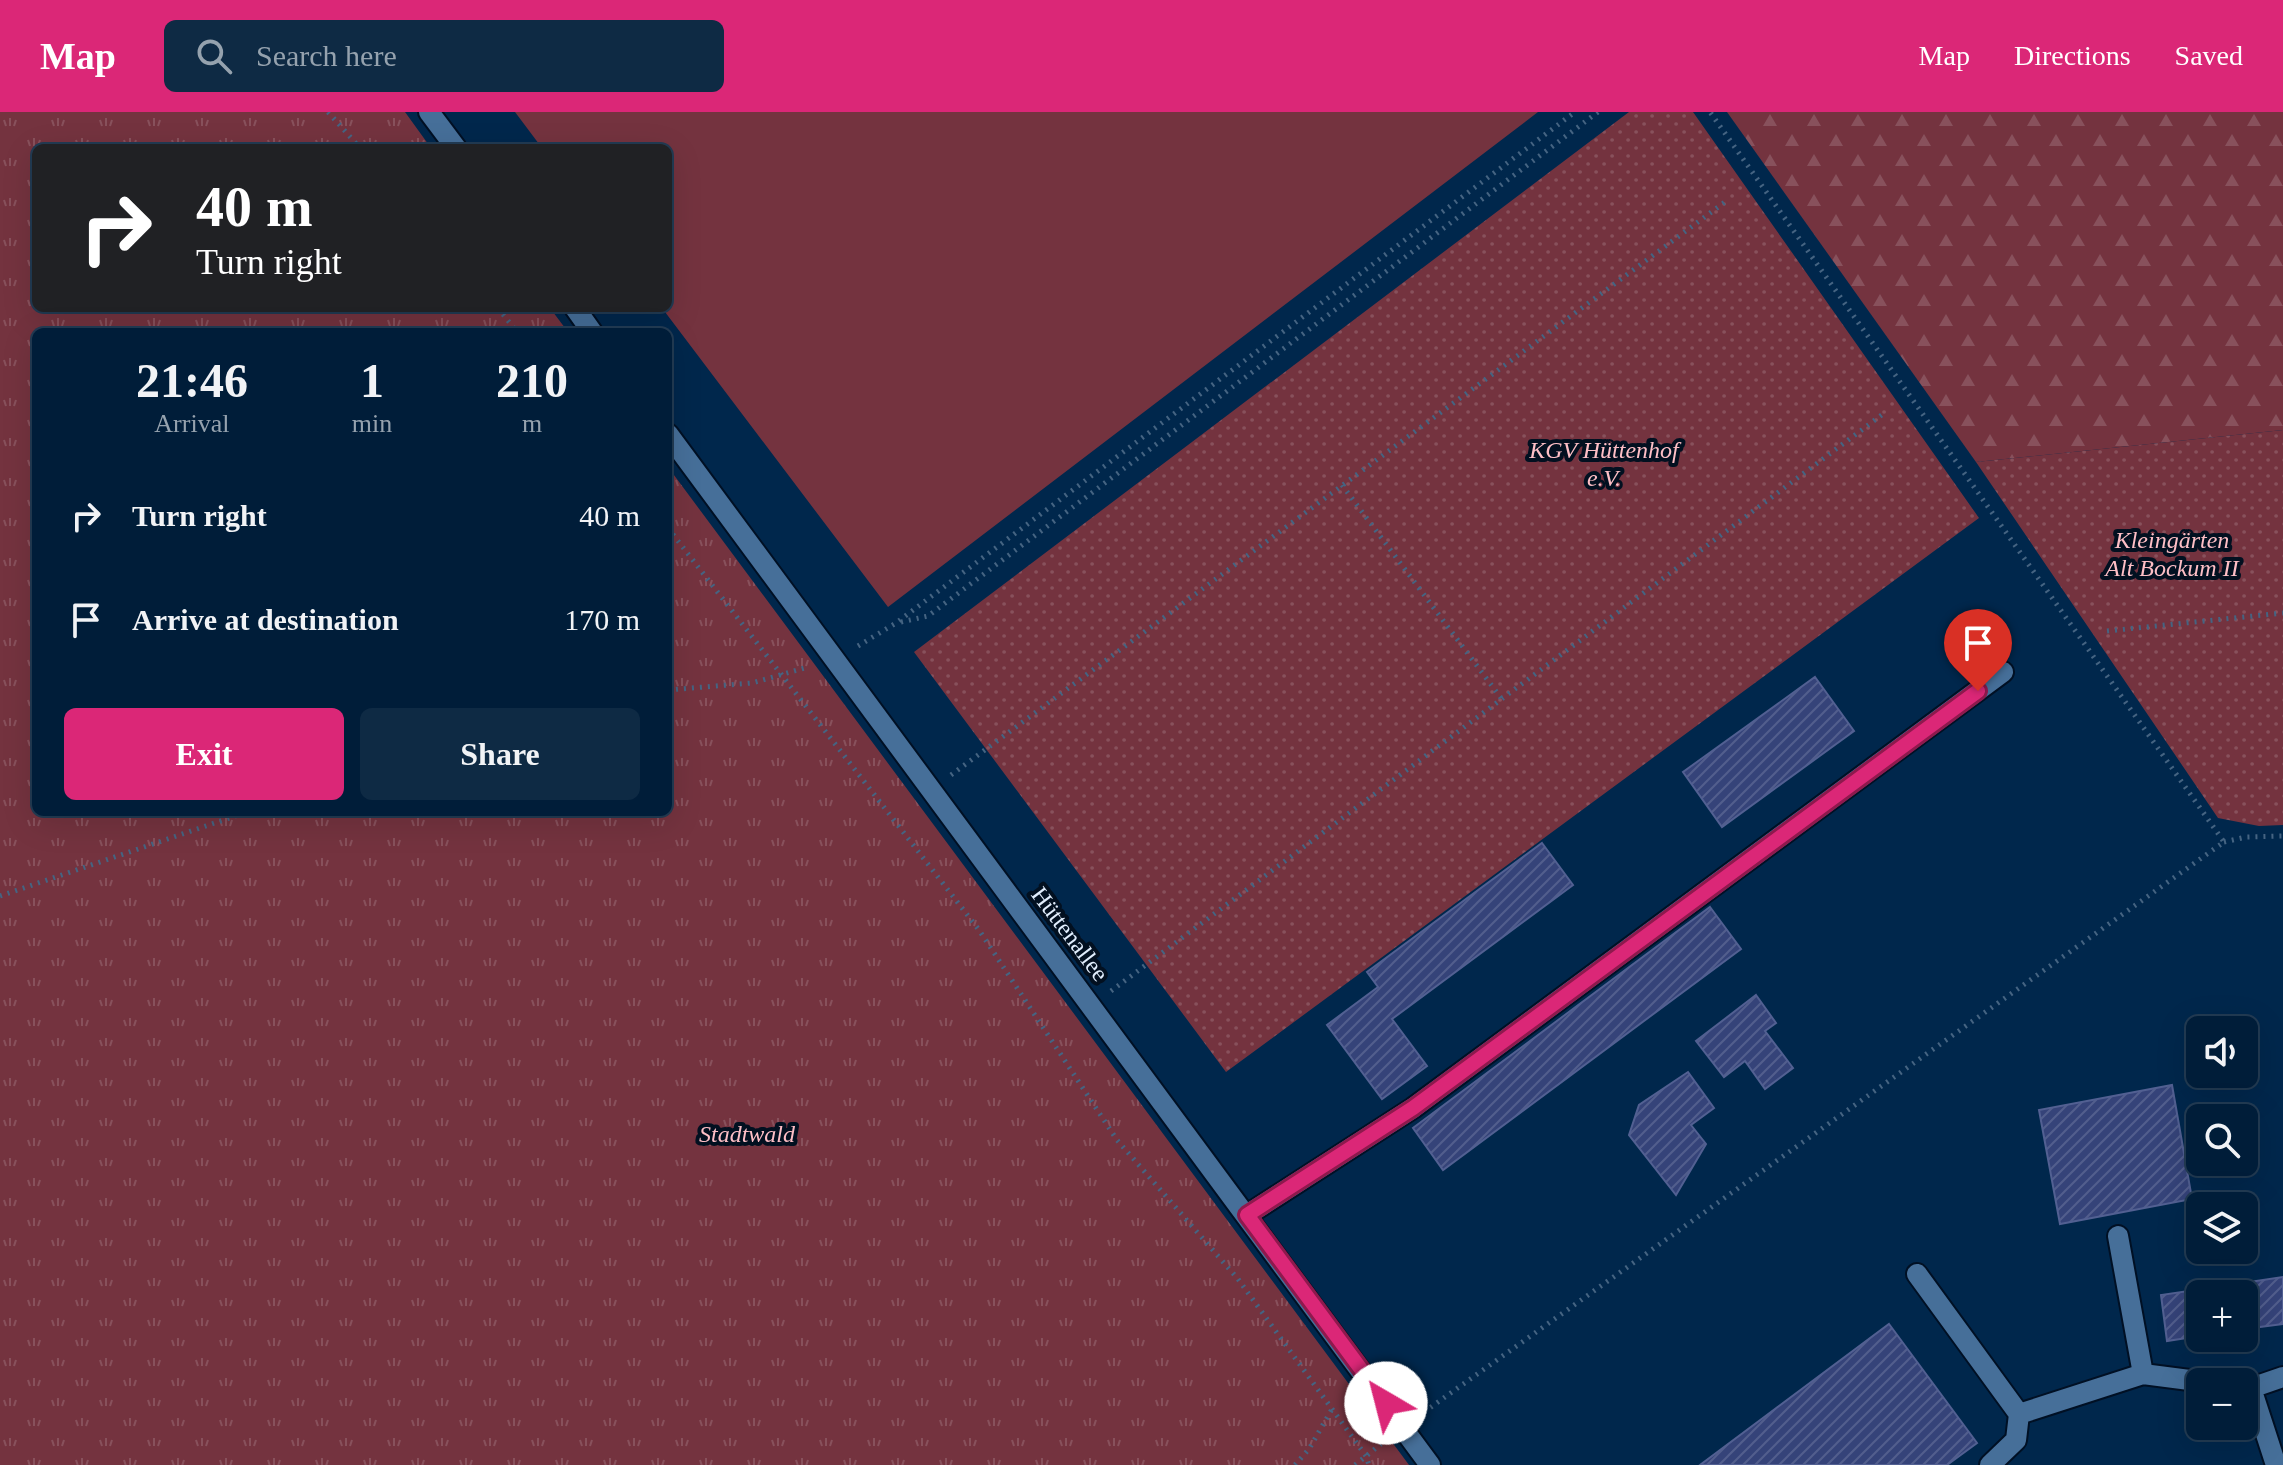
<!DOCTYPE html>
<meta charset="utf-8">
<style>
:root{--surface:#001d39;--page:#0e2a44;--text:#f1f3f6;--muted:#95a2ae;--line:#223b53;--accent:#db2777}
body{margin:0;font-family:"Times New Roman",serif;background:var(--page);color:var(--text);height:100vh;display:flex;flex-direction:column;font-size:30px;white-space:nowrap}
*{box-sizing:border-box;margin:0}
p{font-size:26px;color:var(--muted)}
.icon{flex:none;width:44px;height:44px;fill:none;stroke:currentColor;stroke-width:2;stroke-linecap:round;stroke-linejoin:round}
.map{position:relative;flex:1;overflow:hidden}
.drawer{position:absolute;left:32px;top:216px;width:640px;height:488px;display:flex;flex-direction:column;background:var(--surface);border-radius:12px;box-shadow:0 8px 32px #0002,0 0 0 2px var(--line)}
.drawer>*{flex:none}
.hud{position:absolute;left:32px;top:32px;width:640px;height:168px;border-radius:12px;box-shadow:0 8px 32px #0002,0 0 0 2px var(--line);background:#202124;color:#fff;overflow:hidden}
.tools{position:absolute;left:2186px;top:904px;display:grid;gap:16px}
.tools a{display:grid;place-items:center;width:72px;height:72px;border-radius:12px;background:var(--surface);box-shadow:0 8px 32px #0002,0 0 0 2px var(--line);font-size:40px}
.pin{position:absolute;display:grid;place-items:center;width:68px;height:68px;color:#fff;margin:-82px -34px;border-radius:50% 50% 50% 0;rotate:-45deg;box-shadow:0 0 8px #0007}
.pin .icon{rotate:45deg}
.me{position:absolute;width:88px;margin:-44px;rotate:323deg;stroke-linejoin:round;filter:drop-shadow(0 0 6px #0008)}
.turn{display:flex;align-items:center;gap:28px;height:168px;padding:0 32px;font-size:36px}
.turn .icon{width:104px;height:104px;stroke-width:2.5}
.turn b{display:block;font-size:56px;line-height:68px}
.eta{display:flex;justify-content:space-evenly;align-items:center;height:136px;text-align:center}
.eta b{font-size:48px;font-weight:700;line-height:56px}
.cta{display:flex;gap:16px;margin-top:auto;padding:16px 32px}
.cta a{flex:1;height:92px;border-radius:12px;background:var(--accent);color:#fff;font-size:32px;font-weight:700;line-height:92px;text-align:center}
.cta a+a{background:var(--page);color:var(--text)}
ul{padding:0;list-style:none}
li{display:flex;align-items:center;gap:24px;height:104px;padding:0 32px}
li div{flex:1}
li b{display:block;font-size:30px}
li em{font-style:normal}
header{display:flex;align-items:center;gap:48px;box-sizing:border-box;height:112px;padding:0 40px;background:var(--accent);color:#fff}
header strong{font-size:38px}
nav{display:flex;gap:44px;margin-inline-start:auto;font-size:28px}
.search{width:560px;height:72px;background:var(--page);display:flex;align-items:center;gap:20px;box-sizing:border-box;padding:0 28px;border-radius:12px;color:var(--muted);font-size:30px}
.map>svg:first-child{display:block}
</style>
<header>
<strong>Map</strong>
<div class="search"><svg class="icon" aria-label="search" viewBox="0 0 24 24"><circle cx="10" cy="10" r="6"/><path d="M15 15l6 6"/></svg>Search here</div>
<nav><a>Map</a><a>Directions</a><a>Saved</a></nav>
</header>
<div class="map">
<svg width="2283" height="1353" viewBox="0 0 2283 1353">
<defs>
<pattern id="forest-firs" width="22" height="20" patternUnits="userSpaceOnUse" patternTransform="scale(2)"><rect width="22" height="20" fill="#74333f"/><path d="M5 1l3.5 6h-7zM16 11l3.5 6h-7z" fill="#88515c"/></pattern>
<pattern id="park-tufts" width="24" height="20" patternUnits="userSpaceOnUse" patternTransform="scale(2)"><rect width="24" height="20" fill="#74333f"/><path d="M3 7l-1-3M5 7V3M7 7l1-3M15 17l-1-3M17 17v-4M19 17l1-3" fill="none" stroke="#88515c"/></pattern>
<pattern id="garden-dots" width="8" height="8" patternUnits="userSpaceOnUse" patternTransform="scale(2)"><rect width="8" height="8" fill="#74333f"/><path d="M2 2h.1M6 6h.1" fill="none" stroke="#88515c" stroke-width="1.8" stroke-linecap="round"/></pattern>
<pattern id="building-hatch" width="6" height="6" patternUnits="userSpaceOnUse" patternTransform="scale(2)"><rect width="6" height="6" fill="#354379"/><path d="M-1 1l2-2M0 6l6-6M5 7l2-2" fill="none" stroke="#525e8d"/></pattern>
</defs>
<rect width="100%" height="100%" fill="#00274c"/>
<!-- grass -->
<path fill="#74333f" d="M 515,0 L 1538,0 L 888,495 L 662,196 L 668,196 L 668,36 L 542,36 Z"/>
<!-- forest -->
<path fill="url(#forest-firs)" d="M 1727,0 L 2283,0 L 2283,318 L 1976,350 Z"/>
<!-- park -->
<path fill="url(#park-tufts)" d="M 0,0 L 405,0 L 431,36 L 36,36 L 36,196 L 550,196 L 568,220 L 36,220 L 36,700 L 668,700 L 668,355 L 1409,1353 L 0,1353 Z"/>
<!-- garden -->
<path fill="url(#garden-dots)" d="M 1629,0 L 1693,0 L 1979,406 L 1226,960 L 914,540 Z
M 2283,318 L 2283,713 L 2259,714 L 2218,706 L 1976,350 Z"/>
<!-- building -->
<path fill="url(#building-hatch)" stroke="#526092" stroke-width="2" d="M 1815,565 L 1854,619 L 1722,715 L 1683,660 Z
M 1542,731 L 1573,773 L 1392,907 L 1427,954 L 1382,987 L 1327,913 L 1378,875 L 1367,860 Z
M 1710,795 L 1741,837 L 1443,1058 L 1413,1016 Z
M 1756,883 L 1776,911 L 1765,919 L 1793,956 L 1765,977 L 1745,949 L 1724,965 L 1696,929 Z
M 1688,960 L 1714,996 L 1691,1013 L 1706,1032 L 1676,1083 L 1629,1023 L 1639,993 Z
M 2172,973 L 2192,1087 L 2060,1112 L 2039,998 Z
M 2283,1165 L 2283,1212 L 2244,1217 L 2244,1182 L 2200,1182 L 2200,1224 L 2167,1229 L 2161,1183 Z
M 1889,1212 L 1977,1331 L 1947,1353 L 1700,1353 Z"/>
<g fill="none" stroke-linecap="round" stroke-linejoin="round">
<defs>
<path id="minor" d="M 429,0 L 456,36
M 575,196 L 592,220
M 668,322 L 1430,1353
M 1247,1103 L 1413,996 L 2003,560
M 2118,1124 L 2143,1262
M 1917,1162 L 2019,1302 L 2016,1328 L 1990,1353
M 2019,1302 L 2143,1262 L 2205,1270
M 2276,1353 L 2251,1276 L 2283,1265"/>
</defs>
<!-- minor casing -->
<use href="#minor" stroke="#001024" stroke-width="24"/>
<!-- path -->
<path stroke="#456482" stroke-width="5" stroke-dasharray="2 6" stroke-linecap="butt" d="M 328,0 L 360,36
M 498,196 L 517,220
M 1342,373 L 1501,586
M 668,416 L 979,818 L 1117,1028 L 1238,1167 L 1366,1344 L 1369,1353
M 901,510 L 928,504 L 1598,0
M 2107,519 L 2283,501
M 858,534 L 896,511 L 1575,0
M 668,578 L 752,571 L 808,555
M 951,663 L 1725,90
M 2224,730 L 2246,725 L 2283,724
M 0,784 L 247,700
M 1111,879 L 1883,302
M 1424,1300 L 2224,730 L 1710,0
M 1295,1353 L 1309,1337 L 1332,1297
M 1355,1353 L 1381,1332"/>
<!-- minor -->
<use href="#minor" stroke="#466f99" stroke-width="20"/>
</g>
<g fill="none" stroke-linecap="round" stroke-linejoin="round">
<defs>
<path id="route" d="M 1386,1291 L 1247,1103 L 1413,996 L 1978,579"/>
</defs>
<!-- route casing -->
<use href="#route" stroke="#8e194d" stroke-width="20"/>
<!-- route -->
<use href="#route" stroke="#db2777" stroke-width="14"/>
</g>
<g text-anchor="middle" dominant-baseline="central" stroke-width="8" stroke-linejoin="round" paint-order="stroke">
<!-- park labels -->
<g font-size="24" font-style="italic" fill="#febfc6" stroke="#021020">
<text x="1604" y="338">KGV Hüttenhof<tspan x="1604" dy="28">e.V.</tspan></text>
<text x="2172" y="428">Kleingärten<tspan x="2172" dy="28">Alt Bockum II</tspan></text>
<text x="747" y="1022">Stadtwald</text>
</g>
<!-- street labels -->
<g font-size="24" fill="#e1eefd" stroke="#021020">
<text transform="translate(1070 822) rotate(53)">Hüttenallee</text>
</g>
</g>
</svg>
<div class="tools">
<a><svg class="icon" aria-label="sound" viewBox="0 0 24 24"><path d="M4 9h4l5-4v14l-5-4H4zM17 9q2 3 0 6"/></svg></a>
<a><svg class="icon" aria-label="search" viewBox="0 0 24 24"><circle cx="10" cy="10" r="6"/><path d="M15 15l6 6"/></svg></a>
<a><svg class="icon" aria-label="layers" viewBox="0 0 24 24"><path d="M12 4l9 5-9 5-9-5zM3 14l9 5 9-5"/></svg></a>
<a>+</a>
<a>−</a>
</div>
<div class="pin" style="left:1978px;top:579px;background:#d93025"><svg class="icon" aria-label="arrive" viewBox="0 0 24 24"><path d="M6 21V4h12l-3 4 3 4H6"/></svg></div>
<svg class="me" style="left:1386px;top:1291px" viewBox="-20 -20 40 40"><circle r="19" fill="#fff"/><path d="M0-13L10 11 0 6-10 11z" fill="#db2777"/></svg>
<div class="hud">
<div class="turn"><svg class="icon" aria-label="right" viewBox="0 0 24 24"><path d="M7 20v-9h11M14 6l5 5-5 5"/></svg><div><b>40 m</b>Turn right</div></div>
</div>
<section class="drawer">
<div class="eta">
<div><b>21:46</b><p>Arrival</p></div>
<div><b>1</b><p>min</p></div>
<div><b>210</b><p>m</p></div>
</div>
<ul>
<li><svg class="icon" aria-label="right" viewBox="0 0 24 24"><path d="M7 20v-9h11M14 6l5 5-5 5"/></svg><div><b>Turn right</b></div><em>40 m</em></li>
<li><svg class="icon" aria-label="arrive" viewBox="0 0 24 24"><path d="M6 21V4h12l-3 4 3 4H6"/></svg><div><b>Arrive at destination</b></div><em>170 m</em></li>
</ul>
<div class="cta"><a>Exit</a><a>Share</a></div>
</section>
</div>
